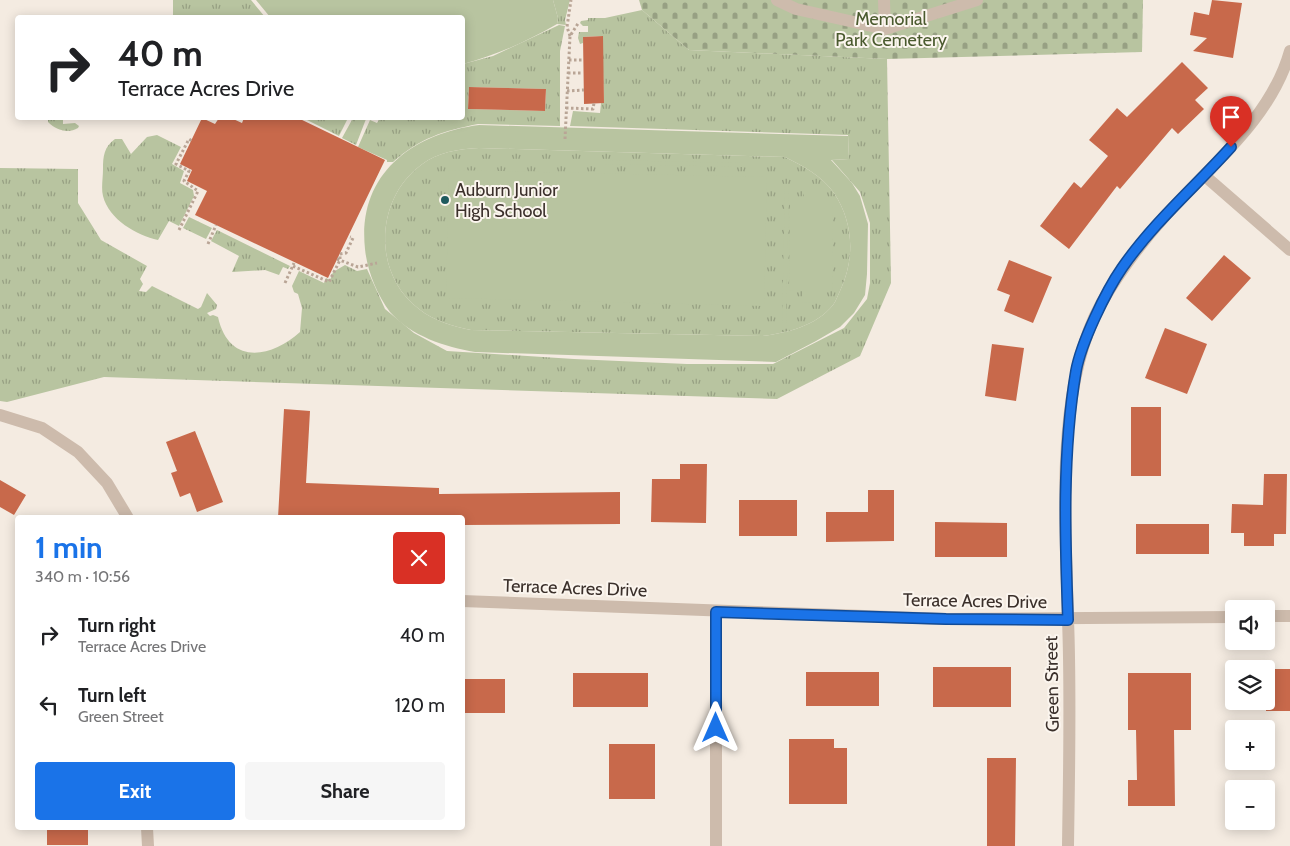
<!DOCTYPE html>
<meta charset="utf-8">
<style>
:root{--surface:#fff;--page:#f6f6f6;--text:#202124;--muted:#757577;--accent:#1a73e8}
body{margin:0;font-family:Cabin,sans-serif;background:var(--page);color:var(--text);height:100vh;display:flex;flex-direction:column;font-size:19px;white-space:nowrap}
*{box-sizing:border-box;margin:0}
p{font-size:16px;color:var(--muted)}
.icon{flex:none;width:28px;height:28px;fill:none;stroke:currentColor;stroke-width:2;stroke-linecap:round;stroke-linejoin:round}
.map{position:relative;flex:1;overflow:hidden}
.details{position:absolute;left:15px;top:515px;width:450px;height:315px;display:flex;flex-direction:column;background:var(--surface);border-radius:5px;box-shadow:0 2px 12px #0003}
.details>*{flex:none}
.banner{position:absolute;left:15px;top:15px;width:450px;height:105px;border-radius:5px;box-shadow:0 2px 12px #0003;background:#fff;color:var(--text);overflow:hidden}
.fabs{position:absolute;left:1225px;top:600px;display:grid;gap:10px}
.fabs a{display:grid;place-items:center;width:50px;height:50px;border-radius:5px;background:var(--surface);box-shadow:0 2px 12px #0003;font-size:25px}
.pin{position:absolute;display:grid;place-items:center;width:42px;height:42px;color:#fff;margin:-51px -21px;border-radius:50% 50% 50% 0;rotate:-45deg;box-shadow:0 0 5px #0007}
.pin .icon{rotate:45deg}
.me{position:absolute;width:55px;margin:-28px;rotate:0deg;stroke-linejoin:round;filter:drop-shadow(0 0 4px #0008)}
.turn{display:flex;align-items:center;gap:18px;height:105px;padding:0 20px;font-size:22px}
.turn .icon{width:65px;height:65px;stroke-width:2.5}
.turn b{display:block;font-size:35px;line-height:42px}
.round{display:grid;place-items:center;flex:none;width:52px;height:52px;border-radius:5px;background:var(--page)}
.summary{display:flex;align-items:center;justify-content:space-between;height:85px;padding:0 20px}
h1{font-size:30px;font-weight:700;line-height:38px;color:var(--accent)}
.action{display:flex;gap:10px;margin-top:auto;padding:10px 20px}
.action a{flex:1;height:58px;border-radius:5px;background:var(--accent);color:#fff;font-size:20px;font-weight:700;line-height:58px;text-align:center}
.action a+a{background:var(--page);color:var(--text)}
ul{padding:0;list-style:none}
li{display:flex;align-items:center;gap:15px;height:70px;padding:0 20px}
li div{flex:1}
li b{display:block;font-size:19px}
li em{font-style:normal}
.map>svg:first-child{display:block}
</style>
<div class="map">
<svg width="1290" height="846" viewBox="0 0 1290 846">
<defs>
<pattern id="grass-tufts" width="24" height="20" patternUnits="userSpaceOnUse" patternTransform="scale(1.25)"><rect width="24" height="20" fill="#b8c4a0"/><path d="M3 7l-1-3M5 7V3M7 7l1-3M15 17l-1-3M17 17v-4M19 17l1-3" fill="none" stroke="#97a083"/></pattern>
<pattern id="cemetery-stones" width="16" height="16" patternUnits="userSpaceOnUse" patternTransform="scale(1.25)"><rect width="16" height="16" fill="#b8c4a0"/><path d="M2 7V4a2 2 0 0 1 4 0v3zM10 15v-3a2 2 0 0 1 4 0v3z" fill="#97a083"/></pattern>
</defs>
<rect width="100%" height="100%" fill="#f4ebe1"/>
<!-- grass -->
<path fill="url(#grass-tufts)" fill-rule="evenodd" d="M 173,0 L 251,0 L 265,17 L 173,17 Z
M 553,0 L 570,0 L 565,20 L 566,25 L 557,24 L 558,18 Z
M 642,10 L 689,50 L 887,59 L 891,283 L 860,356 L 777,399 L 104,377 L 7,402 L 0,401 L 0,168 L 78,169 L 78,203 L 101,240 L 147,266 L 140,279 L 143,284 L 139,291 L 146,292 L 152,286 L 198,309 L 201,307 L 207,293 L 217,305 L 216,309 L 207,313 L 210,316 L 213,315 L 218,317 C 229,366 271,358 300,332 L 302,308 L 298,294 L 294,292 L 292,286 L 299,271 L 324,283 L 326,278 L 330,280 L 333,272 L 345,265 L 357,271 L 367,269 L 385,309 L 414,333 L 447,351 L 574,359 L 687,364 L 773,364 L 844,328 L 867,299 L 870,283 L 870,223 L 860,192 L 832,160 L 849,159 L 848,135 L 570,126 L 573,111 L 600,113 L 601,103 L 604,103 L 602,36 L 583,37 L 583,43 L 580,44 L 578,38 L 579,32 L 588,32 L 588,26 L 583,26 L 580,23 L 581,21 L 588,20 L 588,18 L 605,18 Z
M 559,25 L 565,26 L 560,51 L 560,126 L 478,124 C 443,131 420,138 393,162 L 387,162 L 387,160 L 358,147 L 370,120 L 377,123 L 380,118 L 462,118 L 463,64 L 493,56 ZM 469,87 L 546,89 L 545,111 L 468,109 Z
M 48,118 L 63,118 L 63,124 L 75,123 L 79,126 L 78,128 C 68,134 56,130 48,122 Z
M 303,118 L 348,118 L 339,136 Z
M 353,118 L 366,119 L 356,145 L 342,138 Z
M 157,135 L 181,147 L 172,164 L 184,171 L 180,183 L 193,190 L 194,196 L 179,226 L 169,221 L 158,240 C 137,235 109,220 103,196 C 101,188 103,178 103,169 C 103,156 104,147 115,139 L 122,139 L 131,154 L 147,137 Z
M 479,148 L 785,157 C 803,166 822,176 834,193 C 854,223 855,259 840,291 C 838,295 836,301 833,305 C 816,326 787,333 762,336 L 471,330 C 452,326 434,321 419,309 C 372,274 375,199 421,165 C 438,152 458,149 479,148 Z
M 189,217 L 212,228 L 206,239 L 183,228 Z
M 217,230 L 290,266 L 288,269 L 283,267 L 279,275 L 265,270 L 232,272 L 239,256 L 211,241 Z"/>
<!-- cemetery -->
<path fill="url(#cemetery-stones)" d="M 639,0 L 1143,0 L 1142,52 L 887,59 L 689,50 L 642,10 Z"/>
<!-- park -->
<path fill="#b8c4a0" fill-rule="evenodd" d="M 256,0 L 553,0 L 558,18 L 557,24 C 526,42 497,55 463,64 L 462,18 L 270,17 Z
M 479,125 L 848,136 L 849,159 L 831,160 L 852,183 L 860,196 L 868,224 L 867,274 L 865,295 L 854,313 L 840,327 L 816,341 L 776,362 L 475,352 C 445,347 411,336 390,312 C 377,295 367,270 365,249 C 357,175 411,134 479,125 ZM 479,148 L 785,157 C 803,166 822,176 834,193 C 854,223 855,259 840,291 C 838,295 836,301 833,305 C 816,326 787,333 762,336 L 471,330 C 452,326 434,321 419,309 C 372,274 375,199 421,165 C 438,152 458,149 479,148 Z
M 604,160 L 744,163 L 744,167 L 604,164 Z
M 449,170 L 767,177 L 764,306 L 446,298 Z
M 785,185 L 789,185 L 786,325 L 782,325 Z
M 804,192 L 820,192 L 820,204 L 833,204 L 832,291 L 818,291 L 818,303 L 802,302 L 802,291 L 789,290 L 790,203 L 804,203 Z"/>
<!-- building -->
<path fill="#c8694b" d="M 1212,0 L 1242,3 L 1233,58 L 1193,51 L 1207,38 L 1190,35 L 1194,12 L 1209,15 Z
M 603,36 L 604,103 L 584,104 L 583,37 Z
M 1182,62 L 1208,88 L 1195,100 L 1204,109 L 1178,134 L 1172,128 L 1120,189 L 1117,186 L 1069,249 L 1040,226 L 1074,182 L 1081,188 L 1108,156 L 1089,140 L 1117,108 L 1127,117 Z
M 469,87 L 546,89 L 545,111 L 468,109 Z
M 202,118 L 215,124 L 219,118 L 231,118 L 242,123 L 244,118 L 298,118 L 385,160 L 328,278 L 195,215 L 207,191 L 187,181 L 192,170 L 180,164 Z
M 1224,255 L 1251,278 L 1212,321 L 1186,298 Z
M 1009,260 L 1052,277 L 1033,323 L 1004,311 L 1010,295 L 997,290 Z
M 1165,328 L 1207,344 L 1187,394 L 1145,378 Z
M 992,344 L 1024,348 L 1016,401 L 985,396 Z
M 1131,407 L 1161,407 L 1161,476 L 1131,476 Z
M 284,409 L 310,411 L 306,483 L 439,488 L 439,494 L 620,492 L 620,524 L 462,525 L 462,518 L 278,518 Z
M 195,431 L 223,502 L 197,512 L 190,493 L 180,497 L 171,473 L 177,471 L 166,442 Z
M 680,464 L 707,464 L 706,523 L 651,522 L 652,479 L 680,479 Z
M 1264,474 L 1287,474 L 1286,534 L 1274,534 L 1274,546 L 1244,546 L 1244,533 L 1231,533 L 1232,504 L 1263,505 Z
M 0,480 L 26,495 L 14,515 L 0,507 Z
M 868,490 L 894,490 L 894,541 L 826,542 L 826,512 L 868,512 Z
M 739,500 L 797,500 L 797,536 L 739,536 Z
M 935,522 L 1007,523 L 1007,557 L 935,557 Z
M 1136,524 L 1209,524 L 1209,554 L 1136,554 Z
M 933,667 L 1011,667 L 1011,707 L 933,707 Z
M 1266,669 L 1290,669 L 1290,711 L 1266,711 Z
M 806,672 L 879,672 L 879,706 L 806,706 Z
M 573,673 L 648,673 L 648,707 L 573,707 Z
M 1128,673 L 1191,673 L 1191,730 L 1174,730 L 1175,806 L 1128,806 L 1128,780 L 1137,780 L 1136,730 L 1128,730 Z
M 462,679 L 505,679 L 505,713 L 462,713 Z
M 789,739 L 834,739 L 834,748 L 847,748 L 847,804 L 789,804 Z
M 609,744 L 655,744 L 655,799 L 609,799 Z
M 987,758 L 1016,758 L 1015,846 L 987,846 Z
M 47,828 L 88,828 L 88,845 L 47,845 Z"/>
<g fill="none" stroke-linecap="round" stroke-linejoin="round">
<!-- path -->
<path stroke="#b9a596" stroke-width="3" stroke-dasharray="2.5 2.5" stroke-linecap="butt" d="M 570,36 L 567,27 L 571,0
M 569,60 L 583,60
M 568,73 L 583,73
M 567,91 L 584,90
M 566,108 L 593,109 L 594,103
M 565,139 L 570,36 L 579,22
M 179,230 L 198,191 L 184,181 L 189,171 L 176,164 L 189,139 L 192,141
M 208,244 L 216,225
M 337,259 L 358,267 L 377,263
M 293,266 L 329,282 L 340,260 L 340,254 L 346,253 L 353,238 L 350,237
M 285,283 L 294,263"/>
<!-- minor -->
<path stroke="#cdbbac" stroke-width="12" d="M 777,0 L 796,9 L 885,29 L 977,0
M 884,0 L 885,29
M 1205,176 L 1290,250
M 0,415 L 42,428 L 78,452 L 107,483 L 128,518
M 462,601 L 946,619 L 1234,617
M 716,612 L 716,846
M 1266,616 L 1290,616
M 147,828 L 148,846
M 1068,846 C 1069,771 1071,695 1068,620 C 1066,524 1054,389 1101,304 C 1119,272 1141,243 1165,216 C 1210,166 1271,119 1290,51"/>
</g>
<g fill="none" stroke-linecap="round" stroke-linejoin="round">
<defs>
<path id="route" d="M 716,728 L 716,612 L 946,619 L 1068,620 C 1065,537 1062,453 1076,371 C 1081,343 1106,291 1122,268 C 1153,223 1195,187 1231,147"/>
</defs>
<!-- route casing -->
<use href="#route" stroke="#114b97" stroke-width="12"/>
<!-- route -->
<use href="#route" stroke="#1a73e8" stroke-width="9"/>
</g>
<!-- markers -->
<circle fill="#1f5a5e" stroke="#fbf5ee" stroke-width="2" cx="445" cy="200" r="5"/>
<g text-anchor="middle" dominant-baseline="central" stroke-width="4" stroke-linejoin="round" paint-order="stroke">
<!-- park labels -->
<g font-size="18" fill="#4a5a2e" stroke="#fbf5ee">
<text x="891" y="19">Memorial<tspan x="891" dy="21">Park Cemetery</tspan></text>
</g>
<!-- poi labels -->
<g font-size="18" fill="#3b302b" stroke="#fbf5ee" text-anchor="start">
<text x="455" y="190">Auburn Junior<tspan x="455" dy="21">High School</tspan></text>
</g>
<!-- street labels -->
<g font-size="18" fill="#3b302b" stroke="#fbf5ee">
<text transform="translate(575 588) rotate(2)">Terrace Acres Drive</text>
<text transform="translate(975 601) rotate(1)">Terrace Acres Drive</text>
<text transform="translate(1052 684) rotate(-91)">Green Street</text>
</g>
</g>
</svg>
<div class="fabs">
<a><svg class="icon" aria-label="sound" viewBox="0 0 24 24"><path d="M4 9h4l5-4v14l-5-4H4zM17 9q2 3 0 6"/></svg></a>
<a><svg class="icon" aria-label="layers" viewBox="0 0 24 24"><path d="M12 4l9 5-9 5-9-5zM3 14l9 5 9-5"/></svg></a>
<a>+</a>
<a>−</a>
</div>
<div class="pin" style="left:1231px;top:147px;background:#d93025"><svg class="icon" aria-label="arrive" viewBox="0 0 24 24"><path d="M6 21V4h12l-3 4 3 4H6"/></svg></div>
<svg class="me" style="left:716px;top:728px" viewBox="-20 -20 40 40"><path d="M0-17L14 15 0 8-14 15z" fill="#1a73e8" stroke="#fff" stroke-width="4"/></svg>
<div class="banner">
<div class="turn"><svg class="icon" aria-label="right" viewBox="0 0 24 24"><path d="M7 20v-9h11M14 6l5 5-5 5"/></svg><div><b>40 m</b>Terrace Acres Drive</div></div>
</div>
<section class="details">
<div class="summary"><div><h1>1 min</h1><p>340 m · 10:56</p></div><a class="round" style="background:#d93025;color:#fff"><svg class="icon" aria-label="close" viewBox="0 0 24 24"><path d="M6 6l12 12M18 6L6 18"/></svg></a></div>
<ul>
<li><svg class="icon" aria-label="right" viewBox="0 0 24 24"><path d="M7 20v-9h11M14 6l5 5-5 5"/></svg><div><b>Turn right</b><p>Terrace Acres Drive</p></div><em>40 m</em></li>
<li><svg class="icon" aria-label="left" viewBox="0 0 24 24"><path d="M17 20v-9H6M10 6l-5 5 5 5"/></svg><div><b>Turn left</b><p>Green Street</p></div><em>120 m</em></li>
</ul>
<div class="action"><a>Exit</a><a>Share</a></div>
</section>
</div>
